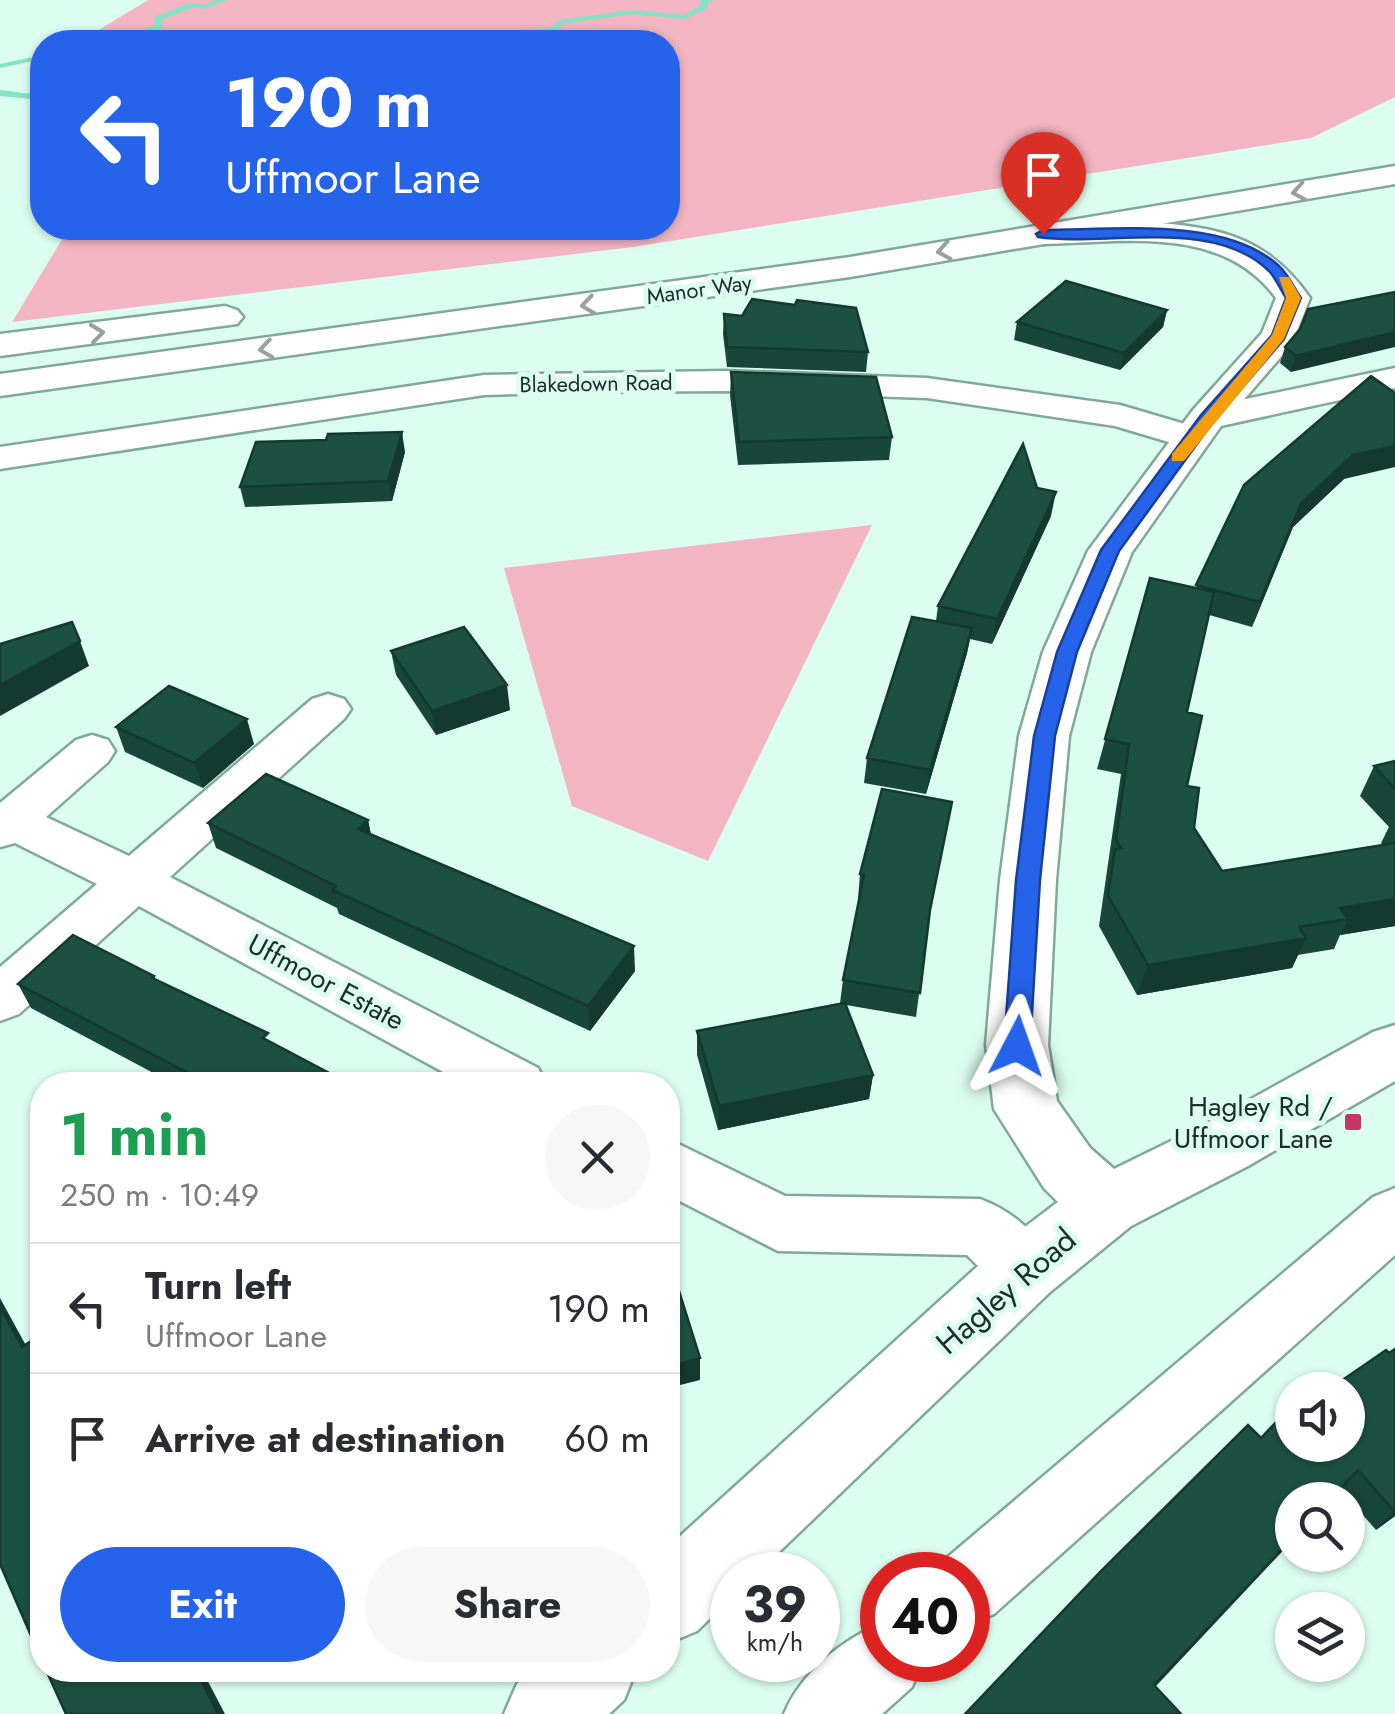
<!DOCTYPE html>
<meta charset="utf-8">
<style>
:root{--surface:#fff;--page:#f7f7f7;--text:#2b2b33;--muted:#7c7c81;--line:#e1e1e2;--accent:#2563eb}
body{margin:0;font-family:Jost,sans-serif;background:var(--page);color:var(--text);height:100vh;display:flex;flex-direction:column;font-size:38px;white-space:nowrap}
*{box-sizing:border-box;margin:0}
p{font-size:32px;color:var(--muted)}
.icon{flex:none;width:55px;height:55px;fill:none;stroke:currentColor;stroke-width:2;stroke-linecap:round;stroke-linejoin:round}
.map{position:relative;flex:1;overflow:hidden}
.side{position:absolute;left:30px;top:1072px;width:650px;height:610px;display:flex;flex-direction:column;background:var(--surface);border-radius:40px;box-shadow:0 2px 8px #0004}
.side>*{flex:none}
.top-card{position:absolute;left:30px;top:30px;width:650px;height:210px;border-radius:40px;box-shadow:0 2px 8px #0004;background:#2563eb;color:#fff;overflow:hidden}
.tools{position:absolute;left:1275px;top:1372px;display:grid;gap:20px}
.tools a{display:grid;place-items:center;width:90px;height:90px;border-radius:50%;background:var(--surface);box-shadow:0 2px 8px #0004;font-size:50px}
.speed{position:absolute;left:710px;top:1552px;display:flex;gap:20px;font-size:50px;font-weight:700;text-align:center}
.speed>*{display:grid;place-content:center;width:130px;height:130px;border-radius:50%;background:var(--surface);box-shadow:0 2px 8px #0004;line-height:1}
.speed small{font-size:25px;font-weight:400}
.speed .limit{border:15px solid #d22;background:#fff;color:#111}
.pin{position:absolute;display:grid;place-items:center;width:85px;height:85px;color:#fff;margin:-102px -42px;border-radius:50% 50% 50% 0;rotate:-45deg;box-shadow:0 0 10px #0007}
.pin .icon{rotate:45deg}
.me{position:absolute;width:110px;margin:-55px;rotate:4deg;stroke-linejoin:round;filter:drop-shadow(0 0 8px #0008)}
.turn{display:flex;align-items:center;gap:35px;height:210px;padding:0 30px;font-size:45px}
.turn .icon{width:130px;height:130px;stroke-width:2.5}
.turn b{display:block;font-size:70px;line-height:85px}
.round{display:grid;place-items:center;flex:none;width:105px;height:105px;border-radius:52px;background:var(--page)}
.head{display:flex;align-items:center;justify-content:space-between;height:170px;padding:0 30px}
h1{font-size:60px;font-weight:700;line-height:75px;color:#1e9e55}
.cta{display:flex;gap:20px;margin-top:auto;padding:20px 30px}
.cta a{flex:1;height:115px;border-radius:60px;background:var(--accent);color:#fff;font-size:40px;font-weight:700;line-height:115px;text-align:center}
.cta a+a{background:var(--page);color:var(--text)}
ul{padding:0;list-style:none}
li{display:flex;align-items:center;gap:30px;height:130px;padding:0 30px;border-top:2px solid var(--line)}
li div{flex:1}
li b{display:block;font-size:38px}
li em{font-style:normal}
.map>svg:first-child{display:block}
</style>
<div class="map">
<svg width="1395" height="1714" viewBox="0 0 1395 1714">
<rect width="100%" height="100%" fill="#dcfef1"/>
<!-- green -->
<path fill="#f2b5c1" d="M 148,0 L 1395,0 L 1395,97 L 1311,138 L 633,247 L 12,322 L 69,228 L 668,228 L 668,42 L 79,42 Z
M 872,525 L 708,861 L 572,806 L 504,568 Z"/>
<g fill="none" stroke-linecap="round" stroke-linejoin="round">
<!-- stream -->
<path fill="#82e4c4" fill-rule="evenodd" d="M 216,0 L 227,0 L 204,9 L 194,7 L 161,20 L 163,27 L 135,39 L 84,42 L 133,35 L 156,24 L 154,17 L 190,3 L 203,5 Z
M 700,0 L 714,0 L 707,3 L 708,8 L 685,19 L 632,14 L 562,24 L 556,32 L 521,34 L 513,42 L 505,42 L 516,30 L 551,28 L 560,20 L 632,10 L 684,15 L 701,5 Z
M 42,55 L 42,59 L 0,68 L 0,64 Z
M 0,90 L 40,95 L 42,100 L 0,96 Z"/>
<defs>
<path id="street" d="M 1395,368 L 1395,388 L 1207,429 L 1194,426 L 1189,418 L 1194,410 L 1207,407 Z
M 724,371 L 927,378 L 1120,405 L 1205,430 L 1210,438 L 1205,446 L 1192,449 L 1115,426 L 927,398 L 724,391 L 582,392 L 484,395 L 0,469 L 0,447 L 484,375 Z
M 328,694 L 344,699 L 351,709 L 344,719 L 170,877 L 538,1068 L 547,1085 L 467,1085 L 139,906 L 19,1014 L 0,1021 L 0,967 L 97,884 L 15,843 L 0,847 L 0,803 L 76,740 L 92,735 L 108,740 L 115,751 L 108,762 L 46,817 L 129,856 L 312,699 Z
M 668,1139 L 785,1196 L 980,1199 C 1013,1211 1042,1237 1057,1269 L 1048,1290 L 1025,1298 L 1002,1290 L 967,1255 L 778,1251 L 668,1195 Z
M 1395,1188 L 1395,1255 L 994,1614 L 968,1625 L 968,1575 L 936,1575 L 942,1562 L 1373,1197 Z
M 882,1623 L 882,1660 L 923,1660 L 912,1687 L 882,1714 L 784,1714 C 801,1673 841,1640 882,1623 Z"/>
<path id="secondary" d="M 1146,222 C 1218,227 1267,236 1310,298 L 1292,344 L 1221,426 L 1132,552 L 1091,652 L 1069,736 L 1056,880 L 1048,1045 L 1057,1101 L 1090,1148 L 1114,1169 L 1202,1126 L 1373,1032 L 1395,1025 L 1395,1081 L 1248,1166 L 1131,1226 L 1050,1292 L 755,1575 L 732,1575 L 732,1597 L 697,1631 L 668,1643 L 668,1547 L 1000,1246 L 1058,1202 L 1044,1188 L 994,1109 L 986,1045 L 1000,880 L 1019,736 L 1043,652 L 1088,551 L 1193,410 L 1262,333 L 1276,298 C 1222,224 1123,242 1043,244 L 1032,241 L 1027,234 L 1032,227 L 1043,224 Z
M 531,1670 L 636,1670 L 624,1700 L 609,1714 L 504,1714 L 517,1684 Z"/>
<path id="highway" d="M 1395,166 L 1395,184 L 850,277 L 0,396 L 0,374 L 850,257 Z
M 225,306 L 237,310 L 243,317 L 237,324 L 0,356 L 0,334 Z"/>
</defs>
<!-- street casing -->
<use href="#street" stroke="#81a99a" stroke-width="5"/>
<!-- secondary casing -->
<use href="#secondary" stroke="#81a99a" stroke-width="5"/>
<!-- highway casing -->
<use href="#highway" stroke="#81a99a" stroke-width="5"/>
<!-- street -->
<use href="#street" fill="#fff" fill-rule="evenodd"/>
<!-- secondary -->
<use href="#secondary" fill="#fff" fill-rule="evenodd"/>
<!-- highway -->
<use href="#highway" fill="#fff" fill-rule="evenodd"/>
</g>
<!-- wall -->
<path fill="#184638" d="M 1395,292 L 1291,372 L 1280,363 L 1285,347 Z
M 1167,310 L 1163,327 L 1120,370 L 1014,340 L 1017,322 Z
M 724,314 L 868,352 L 866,372 L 727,367 L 723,334 Z
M 731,372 L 892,437 L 889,460 L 738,465 L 730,395 Z
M 405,452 L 392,501 L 245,507 L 240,487 Z
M 1344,479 L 1293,527 L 1252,627 L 1209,615 L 1187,712 L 1187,786 L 1194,828 L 1222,871 L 1383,845 L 1381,843 L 1389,827 L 1360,796 L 1374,766 L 1395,761 L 1395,926 L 1340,935 L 1334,949 L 1298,955 L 1292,968 L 1137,995 L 1099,926 L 1121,774 L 1097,769 L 1150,578 L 1196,588 L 1244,485 Z
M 1051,516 L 992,644 L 970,639 L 967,653 L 926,794 L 864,783 L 867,758 L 936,621 L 938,606 Z
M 391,651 L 510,710 L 436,735 L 396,675 Z
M 116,727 L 254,744 L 203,788 L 125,752 Z
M 882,789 L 929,918 L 916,1017 L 846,1005 L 873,1075 L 869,1099 L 718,1130 L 697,1055 L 697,1031 L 840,1003 L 843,980 L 859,900 L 858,899 L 860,874 Z
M 368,820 L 371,835 L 635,971 L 590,1031 L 339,914 L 337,908 L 216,848 L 208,823 Z
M 154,976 L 157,981 L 352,1085 L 176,1085 L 31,1008 L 18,984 Z
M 1395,1349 L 1395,1516 L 1376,1530 L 1341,1490 L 1332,1500 L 1292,1500 L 965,1714 L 1261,1438 L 1283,1421 Z"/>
<!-- shaded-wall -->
<path fill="#14392e" d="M 1167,310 L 1163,327 L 1120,370 L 1124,353 Z
M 1395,332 L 1395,347 L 1291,372 L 1296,356 Z
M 402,432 L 405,452 L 392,501 L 388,481 Z
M 1395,446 L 1395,467 L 1344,479 L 1293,527 L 1252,627 L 1260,602 L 1301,503 L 1353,455 Z
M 1056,492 L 1051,516 L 992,644 L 997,619 Z
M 972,628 L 967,653 L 926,794 L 930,770 Z
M 80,641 L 89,666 L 0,716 L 0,685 Z
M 507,685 L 510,710 L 436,735 L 432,711 Z
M 247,719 L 254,744 L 203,788 L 194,763 Z
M 368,820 L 373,845 L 358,829 Z
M 1395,899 L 1395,926 L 1340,935 L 1348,919 L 1340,908 Z
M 1306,938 L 1292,968 L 1137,995 L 1148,965 Z
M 634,946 L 635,971 L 590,1031 L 588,1006 Z
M 873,1075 L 869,1099 L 718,1130 L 719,1106 Z
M 0,1298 L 41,1373 L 22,1347 L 0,1307 Z
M 700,1358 L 700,1380 L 668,1388 L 668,1367 Z
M 1395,1510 L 1395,1516 L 1376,1530 L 1394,1511 Z
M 1292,1539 L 1292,1541 L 1142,1701 L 1154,1685 Z
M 196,1670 L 202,1670 L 225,1714 L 218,1714 Z"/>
<!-- building -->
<path fill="#1c5141" stroke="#14392e" stroke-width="2.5" d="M 1066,281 L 1167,310 L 1124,353 L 1017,322 Z
M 1395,292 L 1395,332 L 1296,356 L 1285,347 L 1300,329 L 1308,309 Z
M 752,299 L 795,305 L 797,300 L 856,308 L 868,352 L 727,347 L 724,314 L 742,316 Z
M 731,372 L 876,377 L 892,437 L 739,442 Z
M 1371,376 L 1395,393 L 1395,446 L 1353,455 L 1301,503 L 1260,602 L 1196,585 L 1244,485 Z
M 402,432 L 388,481 L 240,487 L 256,442 L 326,440 L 328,434 Z
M 1023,444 L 1037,488 L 1056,492 L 997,619 L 938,606 Z
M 1150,578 L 1214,592 L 1187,712 L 1202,716 L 1187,786 L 1199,788 L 1194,828 L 1222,871 L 1395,843 L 1395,899 L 1340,908 L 1348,919 L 1299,927 L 1306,938 L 1148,965 L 1108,896 L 1115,849 L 1121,848 L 1116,840 L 1129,744 L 1105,739 Z
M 912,617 L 972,628 L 930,770 L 867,758 Z
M 72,622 L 80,641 L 0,685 L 0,644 Z
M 464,627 L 507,685 L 432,711 L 391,651 Z
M 169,686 L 247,719 L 194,763 L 116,727 Z
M 1395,761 L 1395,789 L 1374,766 Z
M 266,774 L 368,820 L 358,829 L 634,946 L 588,1006 L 332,890 L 336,886 L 208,823 Z
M 882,789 L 952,802 L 930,910 L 920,993 L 843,980 L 864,875 L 860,874 Z
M 73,935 L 154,976 L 152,978 L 268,1033 L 263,1038 L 352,1085 L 211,1085 L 18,984 Z
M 845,1003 L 873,1075 L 719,1106 L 697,1031 Z
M 668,1256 L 700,1358 L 668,1367 Z
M 0,1307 L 22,1347 L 31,1341 L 42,1365 L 42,1661 L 0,1564 Z
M 1395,1349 L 1395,1510 L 1394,1511 L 1358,1470 L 1329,1500 L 1292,1500 L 1292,1539 L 1154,1685 L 1181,1714 L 965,1714 L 1100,1572 L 1248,1425 L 1261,1438 L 1280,1418 L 1283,1421 L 1292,1414 L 1292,1445 L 1348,1445 L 1348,1390 L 1328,1390 L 1386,1350 L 1389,1353 Z
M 46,1670 L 196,1670 L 218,1714 L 66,1714 Z"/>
<!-- one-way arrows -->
<defs><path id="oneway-chevron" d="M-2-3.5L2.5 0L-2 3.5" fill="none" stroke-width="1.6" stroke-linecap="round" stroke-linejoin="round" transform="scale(2.5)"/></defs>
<g stroke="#99a09e">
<use href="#oneway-chevron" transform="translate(1299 192) rotate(170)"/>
<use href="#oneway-chevron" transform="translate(944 251) rotate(170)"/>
<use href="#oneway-chevron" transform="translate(588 305) rotate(172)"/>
<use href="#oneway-chevron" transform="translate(97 333) rotate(-7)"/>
<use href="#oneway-chevron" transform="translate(266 349) rotate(172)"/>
</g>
<!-- route -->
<path fill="#2563eb" stroke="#184099" stroke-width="2.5" d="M 1043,230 C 1112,230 1225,216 1279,266 C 1288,274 1294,288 1301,298 L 1284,339 L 1213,422 L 1119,551 L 1077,652 L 1055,736 L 1040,880 L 1030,1046 L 1026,1053 L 1017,1056 L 1008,1053 L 1004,1046 L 1016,880 L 1034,736 L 1057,652 L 1101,550 L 1201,415 L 1272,335 L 1286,298 C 1281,290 1276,279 1270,272 C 1215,216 1107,247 1038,237 L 1036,234 Z"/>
<!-- slow -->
<path fill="#f59e0b" d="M 1279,277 L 1289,277 L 1301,298 L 1284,339 L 1184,461 L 1172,461 L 1172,454 L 1272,335 L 1286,298 Z"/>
<!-- markers -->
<rect fill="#c43664" stroke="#dcfef1" stroke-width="4" x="1343" y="1112" width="20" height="20" rx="5"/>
<g text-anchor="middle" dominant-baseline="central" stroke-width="10" stroke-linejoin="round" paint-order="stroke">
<!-- far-street labels -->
<g font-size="22" fill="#1d2d27" stroke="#dcfef1">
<text transform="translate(699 289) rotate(-8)">Manor Way</text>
<text transform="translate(596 383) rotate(-1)">Blakedown Road</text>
</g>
<!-- street labels -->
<g font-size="28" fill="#1d2d27" stroke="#dcfef1">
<text transform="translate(326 982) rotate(28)">Uffmoor Estate</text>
</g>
<!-- poi labels -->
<g font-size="28" fill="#1d2d27" stroke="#dcfef1" text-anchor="end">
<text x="1333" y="1106">Hagley Rd /<tspan x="1333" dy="32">Uffmoor Lane</tspan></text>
</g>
<!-- near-street labels -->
<g font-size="32" fill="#1d2d27" stroke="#dcfef1">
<text transform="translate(1006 1291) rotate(-41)">Hagley Road</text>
</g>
</g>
</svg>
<div class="tools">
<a><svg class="icon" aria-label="sound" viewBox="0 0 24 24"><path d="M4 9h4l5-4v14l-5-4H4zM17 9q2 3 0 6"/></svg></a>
<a><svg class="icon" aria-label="search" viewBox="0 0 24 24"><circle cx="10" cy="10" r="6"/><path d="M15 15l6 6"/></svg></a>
<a><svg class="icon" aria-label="layers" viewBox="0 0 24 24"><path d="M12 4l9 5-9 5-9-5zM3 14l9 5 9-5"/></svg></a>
</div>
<div class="speed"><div>39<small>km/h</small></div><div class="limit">40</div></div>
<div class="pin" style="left:1043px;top:234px;background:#d93025"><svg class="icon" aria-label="arrive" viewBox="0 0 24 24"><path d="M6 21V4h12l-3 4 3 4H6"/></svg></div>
<svg class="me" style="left:1017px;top:1046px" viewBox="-20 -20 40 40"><path d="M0-17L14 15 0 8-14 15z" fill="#2563eb" stroke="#fff" stroke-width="4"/></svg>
<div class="top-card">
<div class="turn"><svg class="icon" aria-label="left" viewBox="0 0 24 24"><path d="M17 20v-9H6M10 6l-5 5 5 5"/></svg><div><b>190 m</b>Uffmoor Lane</div></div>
</div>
<section class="side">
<div class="head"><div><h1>1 min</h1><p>250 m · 10:49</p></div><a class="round"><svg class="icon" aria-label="close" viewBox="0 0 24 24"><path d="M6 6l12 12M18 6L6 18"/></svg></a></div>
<ul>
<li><svg class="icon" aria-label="left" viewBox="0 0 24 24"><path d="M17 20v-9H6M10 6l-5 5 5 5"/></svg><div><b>Turn left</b><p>Uffmoor Lane</p></div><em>190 m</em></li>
<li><svg class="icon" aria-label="arrive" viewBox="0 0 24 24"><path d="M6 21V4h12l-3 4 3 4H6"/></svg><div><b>Arrive at destination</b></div><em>60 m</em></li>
</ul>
<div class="cta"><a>Exit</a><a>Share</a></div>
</section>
</div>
